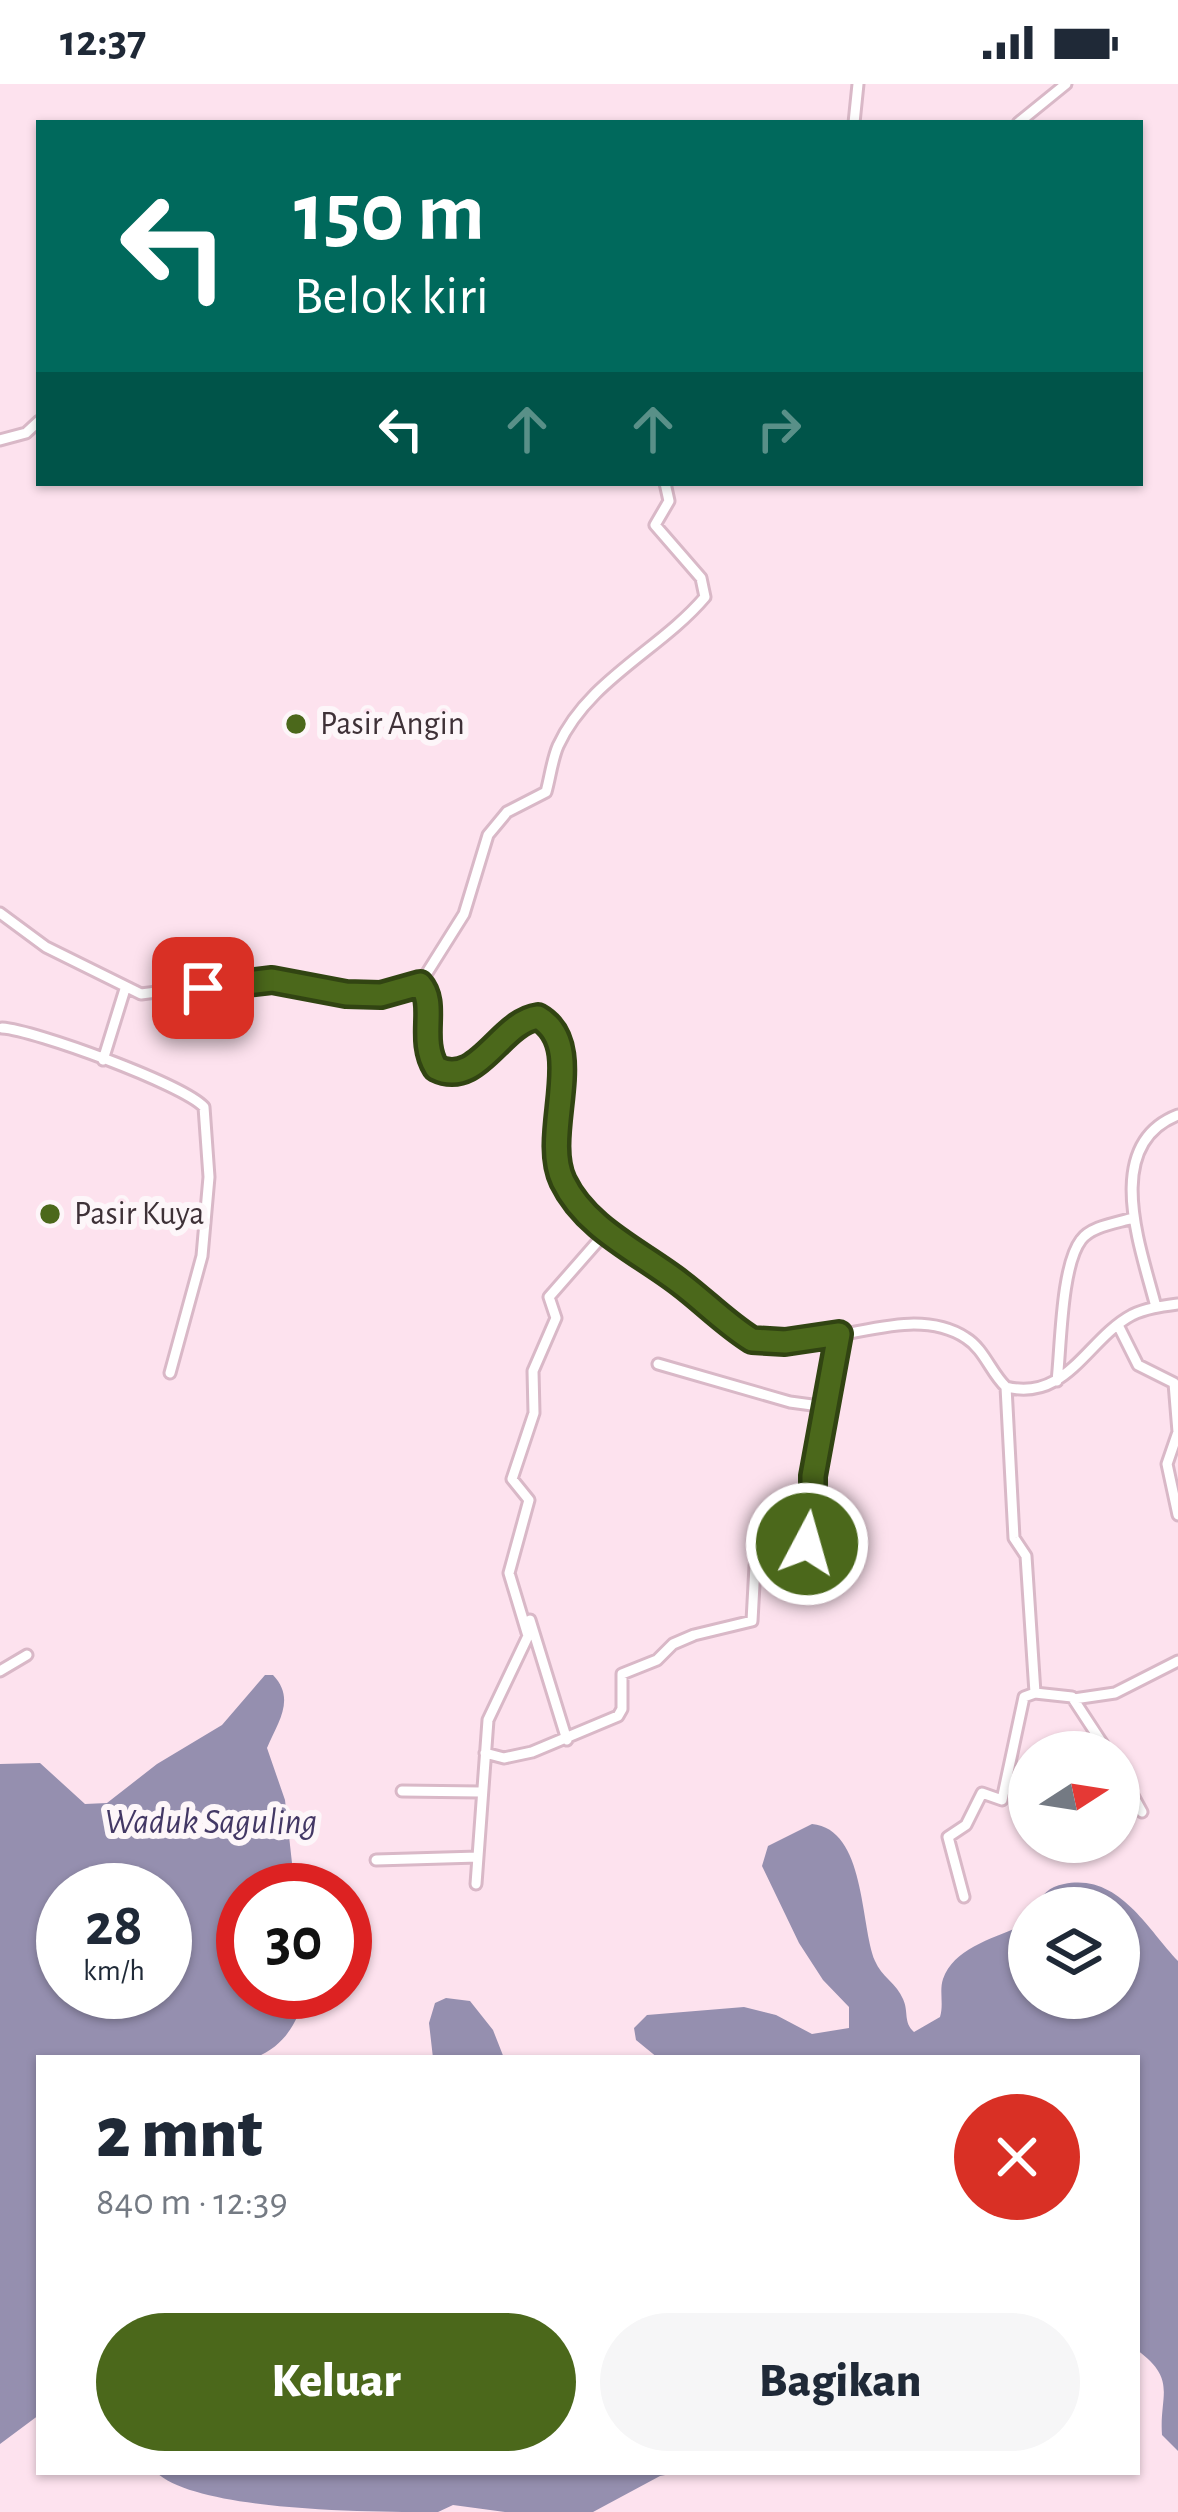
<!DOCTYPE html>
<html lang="id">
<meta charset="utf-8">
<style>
:root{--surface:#fff;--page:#f6f6f7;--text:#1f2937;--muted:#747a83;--accent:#4b681b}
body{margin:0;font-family:"Alegreya Sans",sans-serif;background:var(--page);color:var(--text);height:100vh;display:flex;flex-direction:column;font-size:45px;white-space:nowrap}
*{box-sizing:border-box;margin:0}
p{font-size:39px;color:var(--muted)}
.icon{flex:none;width:66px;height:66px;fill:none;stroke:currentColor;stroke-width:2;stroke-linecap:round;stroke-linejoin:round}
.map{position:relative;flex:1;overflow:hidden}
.sheet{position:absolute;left:36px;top:1971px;width:1104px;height:420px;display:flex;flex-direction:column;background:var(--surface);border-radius:0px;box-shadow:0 3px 9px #0004}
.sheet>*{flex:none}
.top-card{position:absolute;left:36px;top:36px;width:1107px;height:366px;border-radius:0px;box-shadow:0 3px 9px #0004;background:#00695c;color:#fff;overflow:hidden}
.needle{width:78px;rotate:78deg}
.tools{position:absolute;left:1008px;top:1647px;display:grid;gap:24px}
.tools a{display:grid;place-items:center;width:132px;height:132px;border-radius:50%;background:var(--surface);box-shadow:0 3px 9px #0004;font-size:60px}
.speed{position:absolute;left:36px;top:1779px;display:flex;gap:24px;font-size:60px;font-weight:700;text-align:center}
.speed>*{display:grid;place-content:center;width:156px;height:156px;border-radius:50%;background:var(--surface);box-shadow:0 3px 9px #0004;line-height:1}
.speed small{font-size:30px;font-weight:400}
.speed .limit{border:18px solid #d22;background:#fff;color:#111}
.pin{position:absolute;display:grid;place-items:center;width:102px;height:102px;color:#fff;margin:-51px;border-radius:24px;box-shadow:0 6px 18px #0006}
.me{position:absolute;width:132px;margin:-66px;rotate:6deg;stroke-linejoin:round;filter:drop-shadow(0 0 9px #0008)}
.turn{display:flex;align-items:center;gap:42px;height:252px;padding:0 60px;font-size:54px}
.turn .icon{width:156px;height:156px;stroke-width:2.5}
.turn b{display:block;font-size:84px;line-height:102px}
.lanes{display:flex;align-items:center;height:114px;padding:0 60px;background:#0003;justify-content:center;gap:60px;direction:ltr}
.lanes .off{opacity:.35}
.round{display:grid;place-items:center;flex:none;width:126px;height:126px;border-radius:63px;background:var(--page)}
.overview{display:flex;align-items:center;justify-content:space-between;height:204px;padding:0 60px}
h1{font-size:72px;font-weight:800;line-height:90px}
.primary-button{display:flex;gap:24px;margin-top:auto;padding:24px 60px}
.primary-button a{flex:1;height:138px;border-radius:72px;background:var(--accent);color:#fff;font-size:48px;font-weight:800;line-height:138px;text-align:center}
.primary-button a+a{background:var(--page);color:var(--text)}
.status{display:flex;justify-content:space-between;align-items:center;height:84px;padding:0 60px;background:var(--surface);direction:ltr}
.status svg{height:33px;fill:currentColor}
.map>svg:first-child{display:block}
</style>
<div class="status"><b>12:37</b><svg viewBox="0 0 49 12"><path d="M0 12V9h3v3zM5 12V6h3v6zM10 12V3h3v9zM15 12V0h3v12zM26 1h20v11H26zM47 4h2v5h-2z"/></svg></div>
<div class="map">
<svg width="1178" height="2428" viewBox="0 0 1178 2428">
<rect width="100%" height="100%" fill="#fde2ee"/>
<!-- water -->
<path fill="#958faf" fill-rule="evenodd" d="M 265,1591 L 273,1591 C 296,1615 278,1638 267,1664 L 285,1716 L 295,1806 L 243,1806 L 243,1908 L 308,1908 C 295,1940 287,1960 255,1974 L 39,1974 L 39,2331 L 0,2360 L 0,1680 L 40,1679 L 85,1720 L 107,1719 L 157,1680 L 222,1641 ZM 63,1806 L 165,1806 L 165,1908 L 63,1908 Z
M 812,1740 C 866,1745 860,1841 875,1877 C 881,1892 897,1900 903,1915 C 909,1928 903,1938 914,1948 L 940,1933 C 944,1920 939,1907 943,1895 C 955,1861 1001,1853 1029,1838 L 1029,1914 L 1119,1914 L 1119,1824 L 1037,1824 C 1041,1810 1049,1803 1064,1800 C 1118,1789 1146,1843 1178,1877 L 1178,2367 L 1162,2351 C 1159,2311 1178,2296 1137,2266 L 1137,1974 L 658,1974 L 636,1956 L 634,1944 L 647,1931 L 744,1923 L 776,1931 L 812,1950 L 849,1944 L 849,1923 L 823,1896 L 799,1859 L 762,1782 L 768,1762 Z
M 446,1914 L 470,1917 L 493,1946 L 504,1974 L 433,1974 L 429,1939 L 435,1919 Z
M 156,2388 L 681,2388 L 660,2392 L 593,2428 L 505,2428 L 453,2421 L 438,2428 C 376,2428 197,2428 156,2388 Z"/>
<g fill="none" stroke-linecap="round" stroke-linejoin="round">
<defs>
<path id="street" d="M 854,39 L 858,0
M 1018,39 L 1066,0
M 0,356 L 26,349 L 39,337
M 0,829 L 46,863 L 141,910 L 259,895 L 354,911 L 381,911 L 420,900 C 435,916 410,1023 472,982 C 491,970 505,949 523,936 L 544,936 C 597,978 506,1076 609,1150 C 632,1166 655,1180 677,1197 C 701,1215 729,1249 758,1256 C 819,1272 907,1215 966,1254 C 984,1265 991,1289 1006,1303 C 1067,1318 1087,1255 1132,1231 C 1146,1224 1163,1222 1178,1220
M 420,900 L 464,830 L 488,751 L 507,728 L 546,708 C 550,694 552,676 558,662 C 588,596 660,566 705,513 L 701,494 L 655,441 L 669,417 L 665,399
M 2,944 C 35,946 182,1000 204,1023 L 209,1093 L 202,1172 L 170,1289
M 103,976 L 125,905
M 1156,1223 C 1142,1167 1100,1061 1178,1031
M 1118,1241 L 1138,1281 L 1174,1299 L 1178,1348 L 1167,1380 L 1178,1431
M 658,1280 L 790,1318 L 827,1323
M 1057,1297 C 1061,1263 1061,1182 1081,1156 C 1091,1142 1117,1139 1133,1134
M 530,1536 L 567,1656
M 0,1587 L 27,1571
M 1035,1609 L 1072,1613 L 1108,1668
M 1074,1615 L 1115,1609 L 1178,1577
M 485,1669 L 504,1674 L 532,1668 L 618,1632 L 622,1625 L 622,1590 L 657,1576 L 673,1560 L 694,1551 L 752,1537 L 755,1482 L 811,1455 L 813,1392 L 839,1249
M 1119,1686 L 1142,1728
M 402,1707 L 480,1708
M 376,1776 L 478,1773
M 476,1800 L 488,1636 L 528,1552 L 509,1489 L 529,1416 L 512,1395 L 534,1329 L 533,1287 L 556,1234 L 549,1213 L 606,1148
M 964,1813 L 948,1753 L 966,1741 L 982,1709 L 1002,1716 L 1024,1613 L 1035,1609 L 1026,1472 L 1014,1454 L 1006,1303"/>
</defs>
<!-- street casing -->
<use href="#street" stroke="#d9b8c7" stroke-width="15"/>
<!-- street -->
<use href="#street" stroke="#fff" stroke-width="9"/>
</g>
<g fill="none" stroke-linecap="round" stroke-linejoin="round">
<defs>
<path id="route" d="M 203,904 L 272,896 L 346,910 L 381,911 L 420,900 C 438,920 418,955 436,984 C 478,1005 500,938 538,933 C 589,962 540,1049 563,1097 C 586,1145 640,1168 680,1199 C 704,1217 726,1240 752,1256 L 785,1258 L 839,1250 L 813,1392 L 813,1449 L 807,1460"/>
</defs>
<!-- route casing -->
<use href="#route" stroke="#314412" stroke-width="30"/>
<!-- route -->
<use href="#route" stroke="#4b681b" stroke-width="21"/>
</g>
<!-- markers -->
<g fill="#4b681b" stroke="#fdf6f9" stroke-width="4.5">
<circle cx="296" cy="640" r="12"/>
<circle cx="50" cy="1130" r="12"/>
</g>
<g text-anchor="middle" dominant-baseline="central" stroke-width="12" stroke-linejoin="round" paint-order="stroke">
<!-- poi labels -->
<g font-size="33" fill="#3e3137" stroke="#fdf6f9" text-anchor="start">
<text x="320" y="640">Pasir Angin</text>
<text x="74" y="1130">Pasir Kuya</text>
</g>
<!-- water labels -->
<g font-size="36" font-style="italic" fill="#433865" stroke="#fdf6f9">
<text x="211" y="1738">Waduk Saguling</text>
</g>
</g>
</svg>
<div class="tools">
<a><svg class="needle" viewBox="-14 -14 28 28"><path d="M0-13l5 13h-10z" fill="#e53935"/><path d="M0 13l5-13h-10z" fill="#747a83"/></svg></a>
<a><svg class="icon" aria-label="layers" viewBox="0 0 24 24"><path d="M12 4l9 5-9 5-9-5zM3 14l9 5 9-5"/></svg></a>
</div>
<div class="speed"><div>28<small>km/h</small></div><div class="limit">30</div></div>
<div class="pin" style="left:203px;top:904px;background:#d93025"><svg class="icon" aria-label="arrive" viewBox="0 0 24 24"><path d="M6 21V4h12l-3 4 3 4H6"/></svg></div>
<svg class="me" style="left:807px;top:1460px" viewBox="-20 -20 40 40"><circle r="17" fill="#4b681b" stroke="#fff" stroke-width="3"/><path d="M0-11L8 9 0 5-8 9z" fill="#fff"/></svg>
<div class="top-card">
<div class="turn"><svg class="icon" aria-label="left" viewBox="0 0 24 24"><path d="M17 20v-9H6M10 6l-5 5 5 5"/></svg><div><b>150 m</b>Belok kiri</div></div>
<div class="lanes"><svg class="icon" aria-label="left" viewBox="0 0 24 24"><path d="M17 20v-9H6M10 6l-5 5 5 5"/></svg><svg class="icon off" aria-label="ahead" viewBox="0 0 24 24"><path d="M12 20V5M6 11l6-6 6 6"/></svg><svg class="icon off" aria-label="ahead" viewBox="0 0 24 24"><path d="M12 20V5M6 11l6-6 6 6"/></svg><svg class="icon off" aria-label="right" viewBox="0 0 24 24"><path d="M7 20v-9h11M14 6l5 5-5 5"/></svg></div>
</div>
<section class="sheet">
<div class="overview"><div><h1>2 mnt</h1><p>840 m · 12:39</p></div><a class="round" style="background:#d93025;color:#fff"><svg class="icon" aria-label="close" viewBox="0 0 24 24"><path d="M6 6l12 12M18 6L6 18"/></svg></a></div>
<div class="primary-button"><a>Keluar</a><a>Bagikan</a></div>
</section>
</div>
